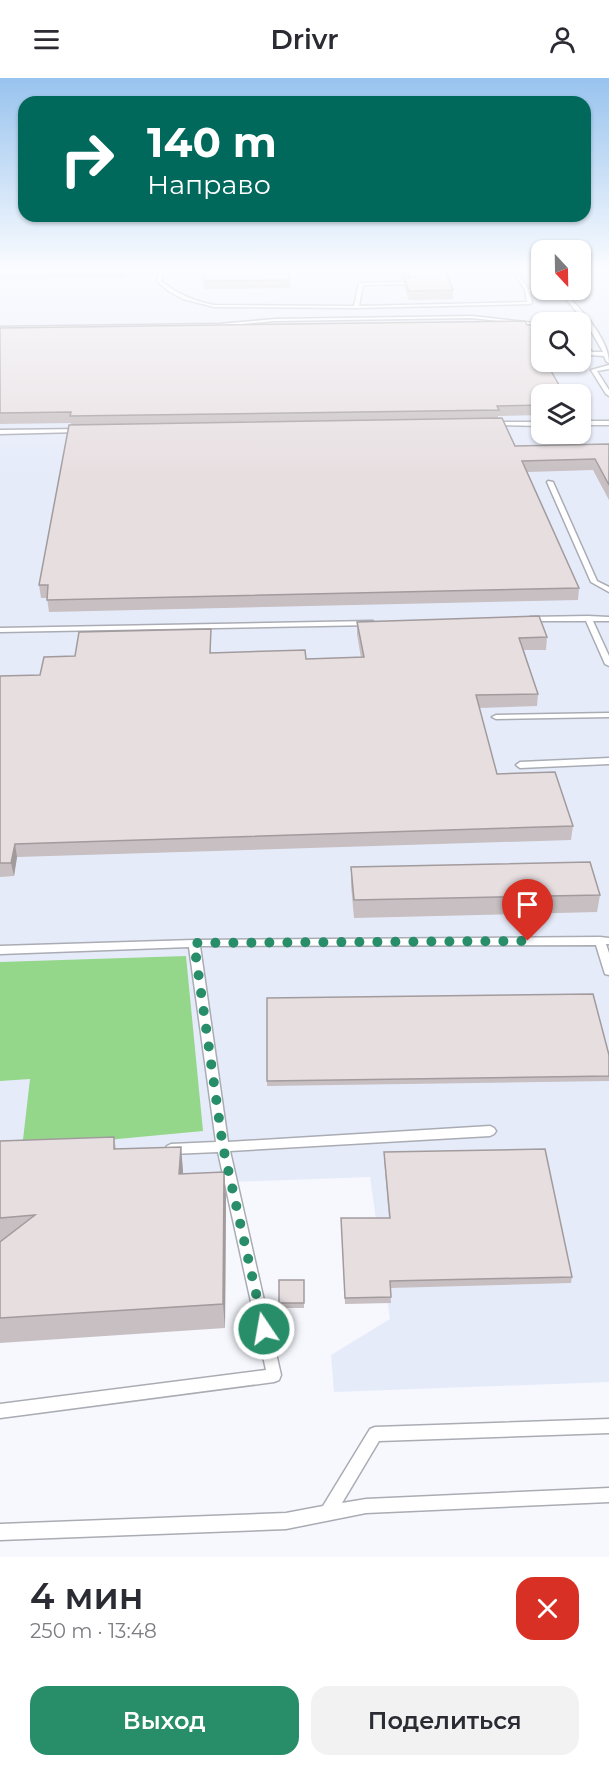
<!DOCTYPE html>
<html lang="ru">
<meta charset="utf-8">
<style>
:root{--surface:#fff;--page:#f2f2f3;--text:#2b2b33;--muted:#7c7c81;--accent:#288d69}
body{margin:0;font-family:Montserrat,sans-serif;background:var(--page);color:var(--text);height:100vh;display:flex;flex-direction:column;font-size:22px;white-space:nowrap}
*{box-sizing:border-box;margin:0}
p{font-size:20px;color:var(--muted)}
.icon{flex:none;width:33px;height:33px;fill:none;stroke:currentColor;stroke-width:2;stroke-linecap:round;stroke-linejoin:round}
.map{position:relative;height:1479px;overflow:hidden}
.side{display:flex;flex-direction:column;background:var(--surface);flex:1}
.side>*{flex:none}
.guide{position:absolute;left:18px;top:18px;width:573px;height:126px;border-radius:18px;box-shadow:0 2px 4px #0004;background:#00695c;color:#fff;overflow:hidden}
.needle{width:39px;rotate:158deg}
.tools{position:absolute;left:531px;top:162px;display:grid;gap:12px}
.tools a{display:grid;place-items:center;width:60px;height:60px;border-radius:12px;background:var(--surface);box-shadow:0 2px 4px #0004;font-size:30px}
.pin{position:absolute;display:grid;place-items:center;width:51px;height:51px;color:#fff;margin:-62px -26px;border-radius:50% 50% 50% 0;rotate:-45deg;box-shadow:0 0 6px #0007}
.pin .icon{rotate:45deg}
.me{position:absolute;width:66px;margin:-33px;rotate:348deg;stroke-linejoin:round;filter:drop-shadow(0 0 4px #0008)}
.turn{display:flex;align-items:center;gap:21px;height:126px;padding:0 30px;font-size:27px}
.turn .icon{width:78px;height:78px;stroke-width:2.5}
.turn b{display:block;font-size:42px;line-height:51px}
.round{display:grid;place-items:center;flex:none;width:63px;height:63px;border-radius:18px;background:var(--page)}
.overview{display:flex;align-items:center;justify-content:space-between;height:102px;padding:0 30px}
h1{font-size:36px;font-weight:600;line-height:45px}
.cta{display:flex;gap:12px;margin-top:auto;padding:12px 30px}
.cta a{flex:1;height:69px;border-radius:18px;background:var(--accent);color:#fff;font-size:24px;font-weight:600;line-height:69px;text-align:center}
.cta a+a{background:var(--page);color:var(--text)}
header{display:flex;justify-content:space-between;align-items:center;height:78px;padding:0 30px;background:var(--surface);font-size:27px;font-weight:600}
.map>svg:first-child{display:block}
</style>
<header><svg class="icon" aria-label="menu" viewBox="0 0 24 24"><path d="M4 6h16M4 12h16M4 18h16"/></svg>Drivr<svg class="icon" aria-label="person" viewBox="0 0 24 24"><circle cx="12" cy="8" r="4"/><path d="M4 21q1-7 8-7t8 7"/></svg></header>
<div class="map">
<svg width="609" height="1479" viewBox="0 0 609 1479">
<rect width="100%" height="100%" fill="#f6f8fe"/>
<!-- built -->
<path fill="#e6ebfa" fill-rule="evenodd" d="M 0,192 L 541,192 L 542,212 L 580,212 L 581,192 L 609,192 L 609,1304 L 334,1314 L 331,1277 L 390,1241 L 370,1099 L 174,1106 L 0,1123 ZM 542,244 L 580,244 L 580,284 L 542,284 ZM 542,316 L 580,316 L 580,356 L 542,356 Z"/>
<!-- forest -->
<path fill="#94d78a" d="M 186,878 L 203,1053 L 22,1070 L 30,1001 L 0,1003 L 0,884 Z"/>
<g fill="none" stroke-linecap="round" stroke-linejoin="round">
<defs>
<path id="lane" d="M 159,192 L 163,192 L 161,203 C 177,216 194,223 214,227 L 354,228 L 359,205 L 409,204 L 413,192 L 417,192 L 413,206 L 363,207 L 359,228 L 527,224 L 525,212 L 512,192 L 516,192 L 528,211 L 562,212 C 579,229 609,260 609,285 L 606,283 L 604,278 L 589,277 L 580,264 L 580,259 L 592,274 L 603,274 L 587,246 L 559,213 L 530,213 L 532,225 L 530,226 L 356,230 L 214,229 L 183,221 L 170,214 L 157,203 Z
M 472,238 L 542,246 L 542,248 L 472,240 L 275,243 L 219,248 L 0,251 L 0,249 L 219,246 L 275,241 Z
M 609,287 L 609,291 L 597,293 L 609,312 L 609,318 L 606,316 L 591,292 Z
M 580,343 L 609,343 L 609,347 L 580,347 Z
M 493,344 L 542,344 L 542,348 L 491,347 L 491,345 Z
M 82,351 L 83,352 L 80,354 L 0,356 L 0,352 Z
M 548,403 L 553,404 L 597,503 L 609,509 L 609,514 L 591,504 L 547,404 Z
M 588,538 L 609,539 L 609,543 L 593,543 L 609,578 L 609,588 L 605,586 L 586,543 L 530,543 L 526,541 L 530,539 Z
M 370,543 L 373,543 L 373,547 L 0,554 L 0,550 Z
M 609,635 L 609,639 L 496,641 L 492,639 L 496,637 Z
M 609,680 L 609,686 L 520,690 L 516,687 L 520,684 Z
M 600,859 L 609,860 L 609,866 L 606,866 L 609,875 L 609,897 L 605,896 L 604,893 L 596,867 L 200,868 L 228,1064 L 490,1048 L 494,1050 L 496,1053 L 494,1056 L 490,1058 L 230,1073 L 281,1297 L 279,1302 L 274,1304 L 0,1340 L 0,1326 L 266,1292 L 218,1074 L 171,1076 L 167,1074 L 165,1071 L 167,1068 L 171,1066 L 216,1064 L 189,869 L 0,876 L 0,868 L 194,862 Z
M 609,1341 L 609,1355 L 379,1363 L 342,1425 L 366,1421 L 609,1410 L 609,1424 L 366,1435 L 286,1451 L 0,1462 L 0,1446 L 286,1435 L 323,1428 L 370,1351 L 375,1349 Z"/>
</defs>
<!-- lane casing -->
<use href="#lane" stroke="#aaacb4" stroke-width="3"/>
<!-- lane -->
<use href="#lane" fill="#fff" fill-rule="evenodd"/>
</g>
<!-- wall -->
<path fill="#c7bfc1" d="M 0,192 L 128,192 L 126,200 L 0,201 Z
M 397,192 L 411,192 L 408,200 L 453,212 L 453,221 L 409,222 L 404,208 L 404,202 L 401,202 Z
M 290,202 L 291,210 L 204,211 L 203,203 Z
M 542,247 L 542,337 L 498,338 L 498,340 L 515,368 L 609,366 L 609,422 L 593,392 L 527,394 L 579,510 L 578,522 L 49,534 L 47,520 L 41,520 L 39,507 L 71,345 L 0,346 L 0,250 Z
M 357,544 L 547,559 L 546,572 L 524,572 L 538,616 L 537,628 L 479,630 L 497,696 L 573,748 L 571,762 L 17,779 L 14,798 L 0,799 L 0,598 L 40,597 L 75,578 L 211,551 L 211,575 L 306,581 L 361,580 L 357,556 Z
M 351,789 L 600,817 L 597,834 L 354,840 L 351,807 Z
M 267,920 L 609,977 L 609,1003 L 267,1008 Z
M 114,1059 L 116,1071 L 181,1069 L 183,1096 L 224,1094 L 226,1119 L 225,1250 L 0,1265 L 0,1063 Z
M 384,1074 L 572,1199 L 571,1205 L 390,1210 L 391,1225 L 345,1226 L 341,1140 L 389,1140 L 384,1081 Z
M 279,1202 L 304,1202 L 304,1230 L 279,1230 Z"/>
<!-- shaded-wall -->
<path fill="#a29b9d" d="M 409,192 L 411,192 L 407,202 L 408,195 Z
M 15,766 L 17,779 L 14,798 L 11,785 Z
M 181,1069 L 183,1093 L 181,1121 L 179,1096 Z
M 224,1094 L 226,1119 L 225,1250 L 223,1226 Z"/>
<!-- building -->
<path fill="#e7dee0" stroke="#a29b9d" stroke-width="1.5" d="M 204,192 L 289,192 L 290,202 L 203,203 Z
M 400,192 L 409,192 L 408,195 L 401,195 Z
M 417,192 L 445,192 L 453,212 L 409,213 L 404,200 L 415,199 Z
M 525,243 L 527,247 L 542,247 L 542,271 L 539,271 L 542,275 L 542,284 L 546,284 L 564,316 L 542,316 L 542,327 L 497,328 L 499,332 L 70,338 L 71,334 L 0,335 L 0,250 Z
M 502,340 L 515,368 L 609,366 L 609,407 L 595,381 L 522,383 L 579,510 L 47,522 L 48,507 L 39,507 L 69,347 Z
M 539,538 L 547,559 L 519,560 L 538,616 L 476,617 L 497,696 L 555,694 L 573,748 L 15,766 L 11,785 L 0,785 L 0,598 L 40,597 L 44,579 L 75,578 L 79,554 L 211,551 L 210,575 L 305,572 L 306,581 L 364,579 L 357,544 Z
M 590,784 L 600,817 L 354,822 L 351,789 Z
M 593,916 L 609,977 L 609,998 L 267,1003 L 267,920 Z
M 114,1059 L 114,1071 L 181,1069 L 179,1096 L 224,1094 L 223,1226 L 0,1240 L 0,1164 L 35,1137 L 0,1140 L 0,1063 Z
M 545,1071 L 572,1199 L 390,1203 L 391,1219 L 345,1220 L 341,1140 L 390,1140 L 384,1074 Z
M 279,1202 L 304,1202 L 304,1225 L 279,1225 Z"/>
<!-- sky -->
<linearGradient id="sky" x2="0" y2="1"><stop stop-color="#98c3ee"/><stop offset="0.48" stop-color="#fbfcff"/><stop offset="1" stop-color="#fbfcff" stop-opacity="0"/></linearGradient>
<rect width="609" height="399" fill="url(#sky)"/>
<g fill="none" stroke-linecap="round" stroke-linejoin="round">
<!-- route -->
<path stroke="#288d69" stroke-width="10" stroke-dasharray="0 18" d="M 264,1251 L 223,1069 L 194,865 L 528,863"/>
</g>
</svg>
<div class="tools">
<a><svg class="needle" viewBox="-14 -14 28 28"><path d="M0-13l5 13h-10z" fill="#e53935"/><path d="M0 13l5-13h-10z" fill="#7c7c81"/></svg></a>
<a><svg class="icon" aria-label="search" viewBox="0 0 24 24"><circle cx="10" cy="10" r="6"/><path d="M15 15l6 6"/></svg></a>
<a><svg class="icon" aria-label="layers" viewBox="0 0 24 24"><path d="M12 4l9 5-9 5-9-5zM3 14l9 5 9-5"/></svg></a>
</div>
<div class="pin" style="left:528px;top:863px;background:#d93025"><svg class="icon" aria-label="arrive" viewBox="0 0 24 24"><path d="M6 21V4h12l-3 4 3 4H6"/></svg></div>
<svg class="me" style="left:264px;top:1251px" viewBox="-20 -20 40 40"><circle r="17" fill="#288d69" stroke="#fff" stroke-width="3"/><path d="M0-11L8 9 0 5-8 9z" fill="#fff"/></svg>
<div class="guide">
<div class="turn"><svg class="icon" aria-label="right" viewBox="0 0 24 24"><path d="M7 20v-9h11M14 6l5 5-5 5"/></svg><div><b>140 m</b>Направо</div></div>
</div>
</div>
<section class="side">
<div class="overview"><div><h1>4 мин</h1><p>250 m · 13:48</p></div><a class="round" style="background:#d93025;color:#fff"><svg class="icon" aria-label="close" viewBox="0 0 24 24"><path d="M6 6l12 12M18 6L6 18"/></svg></a></div>
<div class="cta"><a>Выход</a><a>Поделиться</a></div>
</section>
